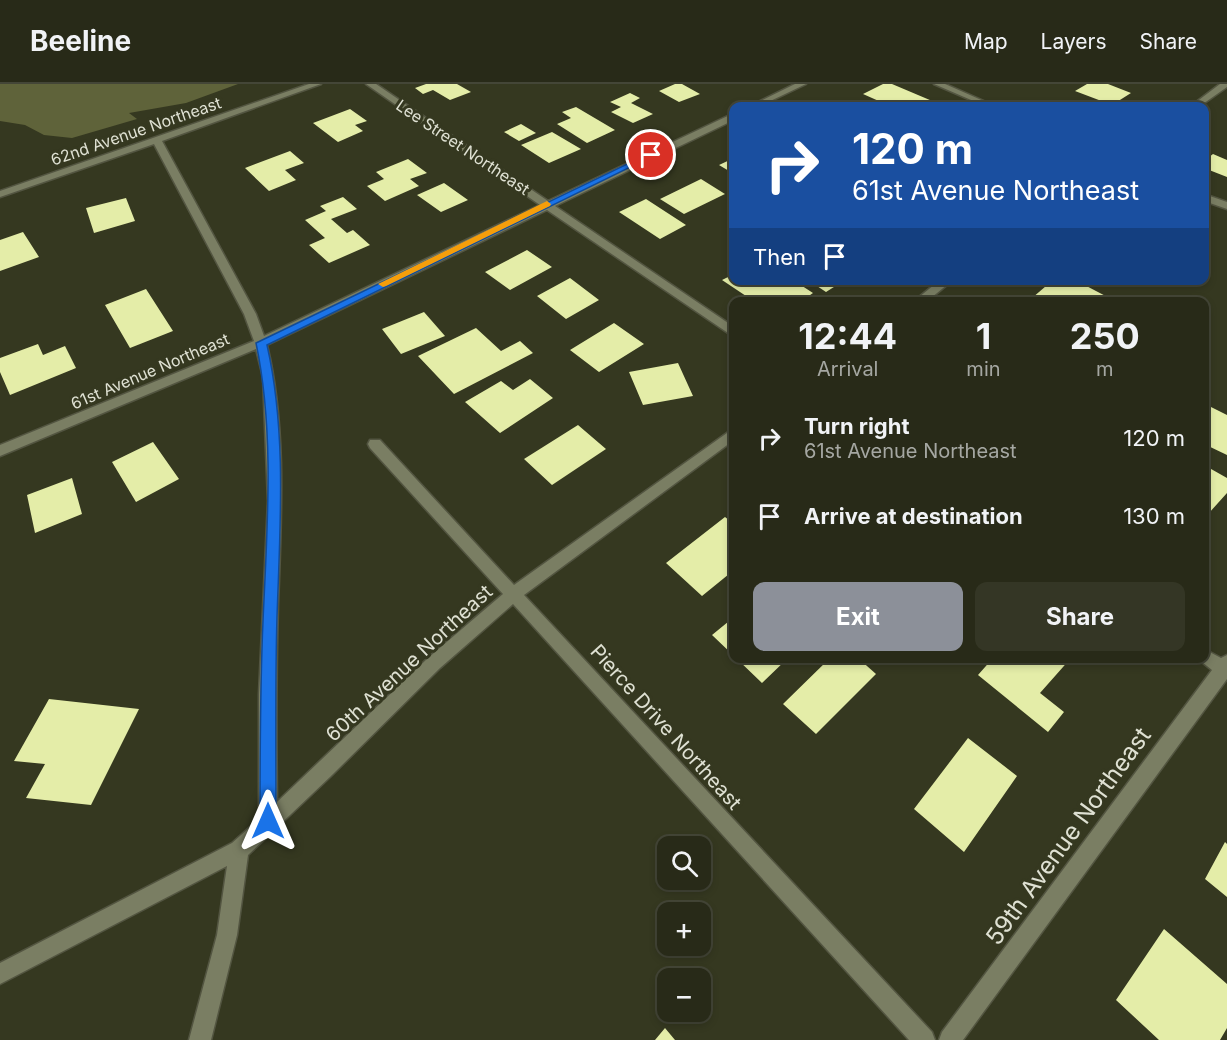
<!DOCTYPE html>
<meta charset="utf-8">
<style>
:root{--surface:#282a18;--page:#343625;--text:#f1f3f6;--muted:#a5a7a2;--line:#444637;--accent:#8c9099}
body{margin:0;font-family:Inter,sans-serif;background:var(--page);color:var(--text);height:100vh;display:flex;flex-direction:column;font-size:22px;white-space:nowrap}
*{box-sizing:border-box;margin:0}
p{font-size:20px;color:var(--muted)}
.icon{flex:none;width:33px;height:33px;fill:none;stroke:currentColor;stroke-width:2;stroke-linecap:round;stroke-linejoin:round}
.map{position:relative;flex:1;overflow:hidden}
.drawer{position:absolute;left:729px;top:213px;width:480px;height:366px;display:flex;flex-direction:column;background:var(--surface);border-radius:12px;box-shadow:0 3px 9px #0003,0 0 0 2px var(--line)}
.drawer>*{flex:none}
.banner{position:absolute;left:729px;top:18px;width:480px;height:183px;border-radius:12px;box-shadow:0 3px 9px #0003,0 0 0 2px var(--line);background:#1a4fa0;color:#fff;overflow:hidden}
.buttons{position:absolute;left:657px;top:752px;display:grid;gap:12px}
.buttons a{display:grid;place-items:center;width:54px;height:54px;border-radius:12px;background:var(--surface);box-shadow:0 3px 9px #0003,0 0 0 2px var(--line);font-size:30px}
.pin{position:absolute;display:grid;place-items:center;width:51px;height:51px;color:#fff;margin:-26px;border:3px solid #fff;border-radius:50%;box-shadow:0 2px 6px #0007}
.me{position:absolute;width:66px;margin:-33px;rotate:0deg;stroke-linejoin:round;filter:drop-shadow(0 0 4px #0008)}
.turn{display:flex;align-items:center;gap:21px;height:126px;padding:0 24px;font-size:27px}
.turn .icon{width:78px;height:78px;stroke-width:2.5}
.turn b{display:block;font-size:42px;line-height:51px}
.then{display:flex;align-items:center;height:57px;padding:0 24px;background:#0003;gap:12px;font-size:22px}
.eta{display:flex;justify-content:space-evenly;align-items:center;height:102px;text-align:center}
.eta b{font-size:36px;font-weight:700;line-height:42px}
.cta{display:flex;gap:12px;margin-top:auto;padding:12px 24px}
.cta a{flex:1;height:69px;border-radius:12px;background:var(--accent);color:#fff;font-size:24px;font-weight:700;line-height:69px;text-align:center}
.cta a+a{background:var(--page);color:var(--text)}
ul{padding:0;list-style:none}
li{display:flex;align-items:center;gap:18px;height:78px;padding:0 24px}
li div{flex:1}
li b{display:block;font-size:22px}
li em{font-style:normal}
header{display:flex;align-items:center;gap:36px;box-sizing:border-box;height:84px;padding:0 30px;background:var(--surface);border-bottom:2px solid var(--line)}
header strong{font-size:28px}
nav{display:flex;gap:33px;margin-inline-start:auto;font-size:21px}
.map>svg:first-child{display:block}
</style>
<header>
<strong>Beeline</strong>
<nav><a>Map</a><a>Layers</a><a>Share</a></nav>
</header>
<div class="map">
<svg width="1227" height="956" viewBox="0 0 1227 956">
<rect width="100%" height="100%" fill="#353820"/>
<!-- green -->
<path fill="#5f633a" d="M 0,0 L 238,0 L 186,19 L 129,29 L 137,35 L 72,54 L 44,51 L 25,41 L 0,37 Z"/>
<!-- building -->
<path fill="#e4eda8" d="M 426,0 L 457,0 L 471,8 L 450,16 L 433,6 L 423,10 L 415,4 Z
M 675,0 L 682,0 L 700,10 L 679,18 L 659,7 Z
M 883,0 L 892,0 L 944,22 L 890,22 L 863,10 Z
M 1087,0 L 1108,0 L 1131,9 L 1112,21 L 1075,7 Z
M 630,9 L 640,14 L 631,19 L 653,30 L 633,39 L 611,28 L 621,23 L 610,18 Z
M 576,23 L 615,46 L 587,59 L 557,40 L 571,34 L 562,28 Z
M 350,25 L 367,37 L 355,41 L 363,47 L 338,58 L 313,39 Z
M 521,40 L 536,49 L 519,57 L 504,48 Z
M 552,48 L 581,65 L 549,79 L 521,61 Z
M 290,67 L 304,79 L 285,86 L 296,96 L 269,107 L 245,84 Z
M 1213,70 L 1227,76 L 1227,93 L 1204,84 L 1204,77 Z
M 734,74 L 734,90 L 719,81 Z
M 408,75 L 427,89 L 410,95 L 419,102 L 385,117 L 367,102 L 384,95 L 376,88 Z
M 701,95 L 725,110 L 684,130 L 660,115 Z
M 444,99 L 468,116 L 441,128 L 417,111 Z
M 343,113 L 357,125 L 331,135 L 347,149 L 353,146 L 370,161 L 329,179 L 309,161 L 325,154 L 305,136 L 326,127 L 320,122 Z
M 126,114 L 135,137 L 94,149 L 86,124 Z
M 646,115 L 686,141 L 660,155 L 619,128 Z
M 23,148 L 39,173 L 0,187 L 0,156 Z
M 527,166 L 552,183 L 510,206 L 485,188 Z
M 734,190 L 734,196 L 760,196 L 769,202 L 778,196 L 793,196 L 813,209 L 800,218 L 755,218 L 722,196 Z
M 570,194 L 599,216 L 566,235 L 537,212 Z
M 808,196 L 845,196 L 826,208 Z
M 1053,196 L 1075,196 L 1117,218 L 1040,218 L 1032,214 Z
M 146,205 L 173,247 L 130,264 L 105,221 Z
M 424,228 L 445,252 L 401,270 L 382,245 Z
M 614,239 L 644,260 L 599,288 L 570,266 Z
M 476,244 L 501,267 L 520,257 L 533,269 L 454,310 L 418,272 Z
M 38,260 L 43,271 L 65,262 L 76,284 L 10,311 L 0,288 L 0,274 Z
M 678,279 L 693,312 L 643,321 L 629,288 Z
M 530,295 L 553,314 L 500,349 L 465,318 L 501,297 L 513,306 Z
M 1207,321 L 1227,331 L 1227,371 L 1204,360 L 1204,325 Z
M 578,341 L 606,365 L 552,401 L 524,375 Z
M 153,358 L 179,395 L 136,418 L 112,378 Z
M 1204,381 L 1227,394 L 1227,409 L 1209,429 L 1204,426 Z
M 72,394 L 82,430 L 35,449 L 27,411 Z
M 725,433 L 734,440 L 734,486 L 702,512 L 666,479 Z
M 734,533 L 734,572 L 712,551 Z
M 736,574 L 788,574 L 762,599 Z
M 830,574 L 858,574 L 876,590 L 816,650 L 783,620 Z
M 993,574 L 1071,574 L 1040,609 L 1064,628 L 1048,648 L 978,591 Z
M 49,615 L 139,625 L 91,721 L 26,714 L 45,680 L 14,677 Z
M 968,654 L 1017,692 L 964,768 L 914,725 Z
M 1225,758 L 1227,760 L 1227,813 L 1205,795 Z
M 1164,845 L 1227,900 L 1227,944 L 1220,956 L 1159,956 L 1116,916 Z
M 665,944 L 675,956 L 655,956 Z"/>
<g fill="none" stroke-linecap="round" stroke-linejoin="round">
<defs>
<path id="minor" d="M 309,0 L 321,0 L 162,57 L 256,230 L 264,252 L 540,121 L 366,0 L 376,0 L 548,117 L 734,29 L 734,36 L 555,122 L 734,243 L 734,253 L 547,126 L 267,261 C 287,344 281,436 278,521 C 276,587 276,652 277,718 L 428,574 L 503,510 L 370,364 L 368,360 L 370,356 L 380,356 L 514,501 L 734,344 L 734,356 L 524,511 L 932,948 L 935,956 L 909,956 L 513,520 L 440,584 L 331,692 L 248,771 L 237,851 L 211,956 L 189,956 L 217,851 L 227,782 L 0,900 L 0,879 L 232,759 L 259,735 L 259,610 L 268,417 L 263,293 L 256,265 L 0,372 L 0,361 L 254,257 L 244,230 L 154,60 L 0,113 L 0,107 Z
M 795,0 L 806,0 L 760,22 L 750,22 Z
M 934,0 L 945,0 L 995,22 L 985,22 Z
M 1220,0 L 1227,0 L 1227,3 L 1200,22 L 1191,22 Z
M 1204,110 L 1227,118 L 1227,125 L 1204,117 Z
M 940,196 L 953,196 L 926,218 L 913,218 Z
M 1204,565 L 1221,574 L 1227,571 L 1227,595 L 963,956 L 939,956 L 942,948 L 1212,586 L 1197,574 L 1204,574 Z"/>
</defs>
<!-- minor casing -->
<use href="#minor" stroke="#535541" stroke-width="3"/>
<!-- minor -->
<use href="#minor" fill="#7a7e63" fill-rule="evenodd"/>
</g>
<!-- route -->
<path fill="#1a73e8" stroke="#114b97" stroke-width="1.5" d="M 648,70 L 655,71 L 267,261 C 287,349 280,443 277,533 C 275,601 276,669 276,737 L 274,743 L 268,746 L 262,743 L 260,737 C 260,670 260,604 263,537 C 267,445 275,349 256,259 Z"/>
<!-- slow -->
<path fill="#f59e0b" d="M 547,117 L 551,120 L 550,122 L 386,202 L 383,203 L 378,200 Z"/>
<g text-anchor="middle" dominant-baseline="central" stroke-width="6" stroke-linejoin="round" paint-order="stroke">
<!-- far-street labels -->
<g font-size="16" fill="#dfe1d3" stroke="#353820">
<text transform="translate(136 47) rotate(-19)">62nd Avenue Northeast</text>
<text transform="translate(463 63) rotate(34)">Lee Street Northeast</text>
<text transform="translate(150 287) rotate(-23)">61st Avenue Northeast</text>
</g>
<!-- street labels -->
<g font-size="20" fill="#dfe1d3" stroke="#353820">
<text transform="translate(409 579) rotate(-43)">60th Avenue Northeast</text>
<text transform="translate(666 643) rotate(48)">Pierce Drive Northeast</text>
</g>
<!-- near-street labels -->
<g font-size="24" fill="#dfe1d3" stroke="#353820">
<text transform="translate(1068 752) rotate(-54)">59th Avenue Northeast</text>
</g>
</g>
</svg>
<div class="buttons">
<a><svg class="icon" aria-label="search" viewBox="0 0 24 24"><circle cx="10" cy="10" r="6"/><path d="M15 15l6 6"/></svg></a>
<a>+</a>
<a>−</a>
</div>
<div class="pin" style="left:651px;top:71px;background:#d93025"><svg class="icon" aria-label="arrive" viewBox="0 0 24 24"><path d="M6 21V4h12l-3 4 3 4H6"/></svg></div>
<svg class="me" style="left:268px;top:737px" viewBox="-20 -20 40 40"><path d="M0-17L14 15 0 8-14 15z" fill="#1a73e8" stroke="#fff" stroke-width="4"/></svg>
<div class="banner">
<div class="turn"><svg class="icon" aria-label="right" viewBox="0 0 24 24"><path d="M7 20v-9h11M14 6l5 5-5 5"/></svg><div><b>120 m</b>61st Avenue Northeast</div></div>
<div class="then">Then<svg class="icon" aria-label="arrive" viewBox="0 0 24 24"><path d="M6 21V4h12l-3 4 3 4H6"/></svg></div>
</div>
<section class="drawer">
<div class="eta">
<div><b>12:44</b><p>Arrival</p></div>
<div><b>1</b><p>min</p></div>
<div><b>250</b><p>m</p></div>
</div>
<ul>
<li><svg class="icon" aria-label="right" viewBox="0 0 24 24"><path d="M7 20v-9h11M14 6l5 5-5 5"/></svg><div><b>Turn right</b><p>61st Avenue Northeast</p></div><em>120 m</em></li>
<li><svg class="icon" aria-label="arrive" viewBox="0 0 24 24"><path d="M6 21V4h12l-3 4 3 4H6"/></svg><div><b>Arrive at destination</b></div><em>130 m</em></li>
</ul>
<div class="cta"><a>Exit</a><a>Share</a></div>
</section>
</div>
